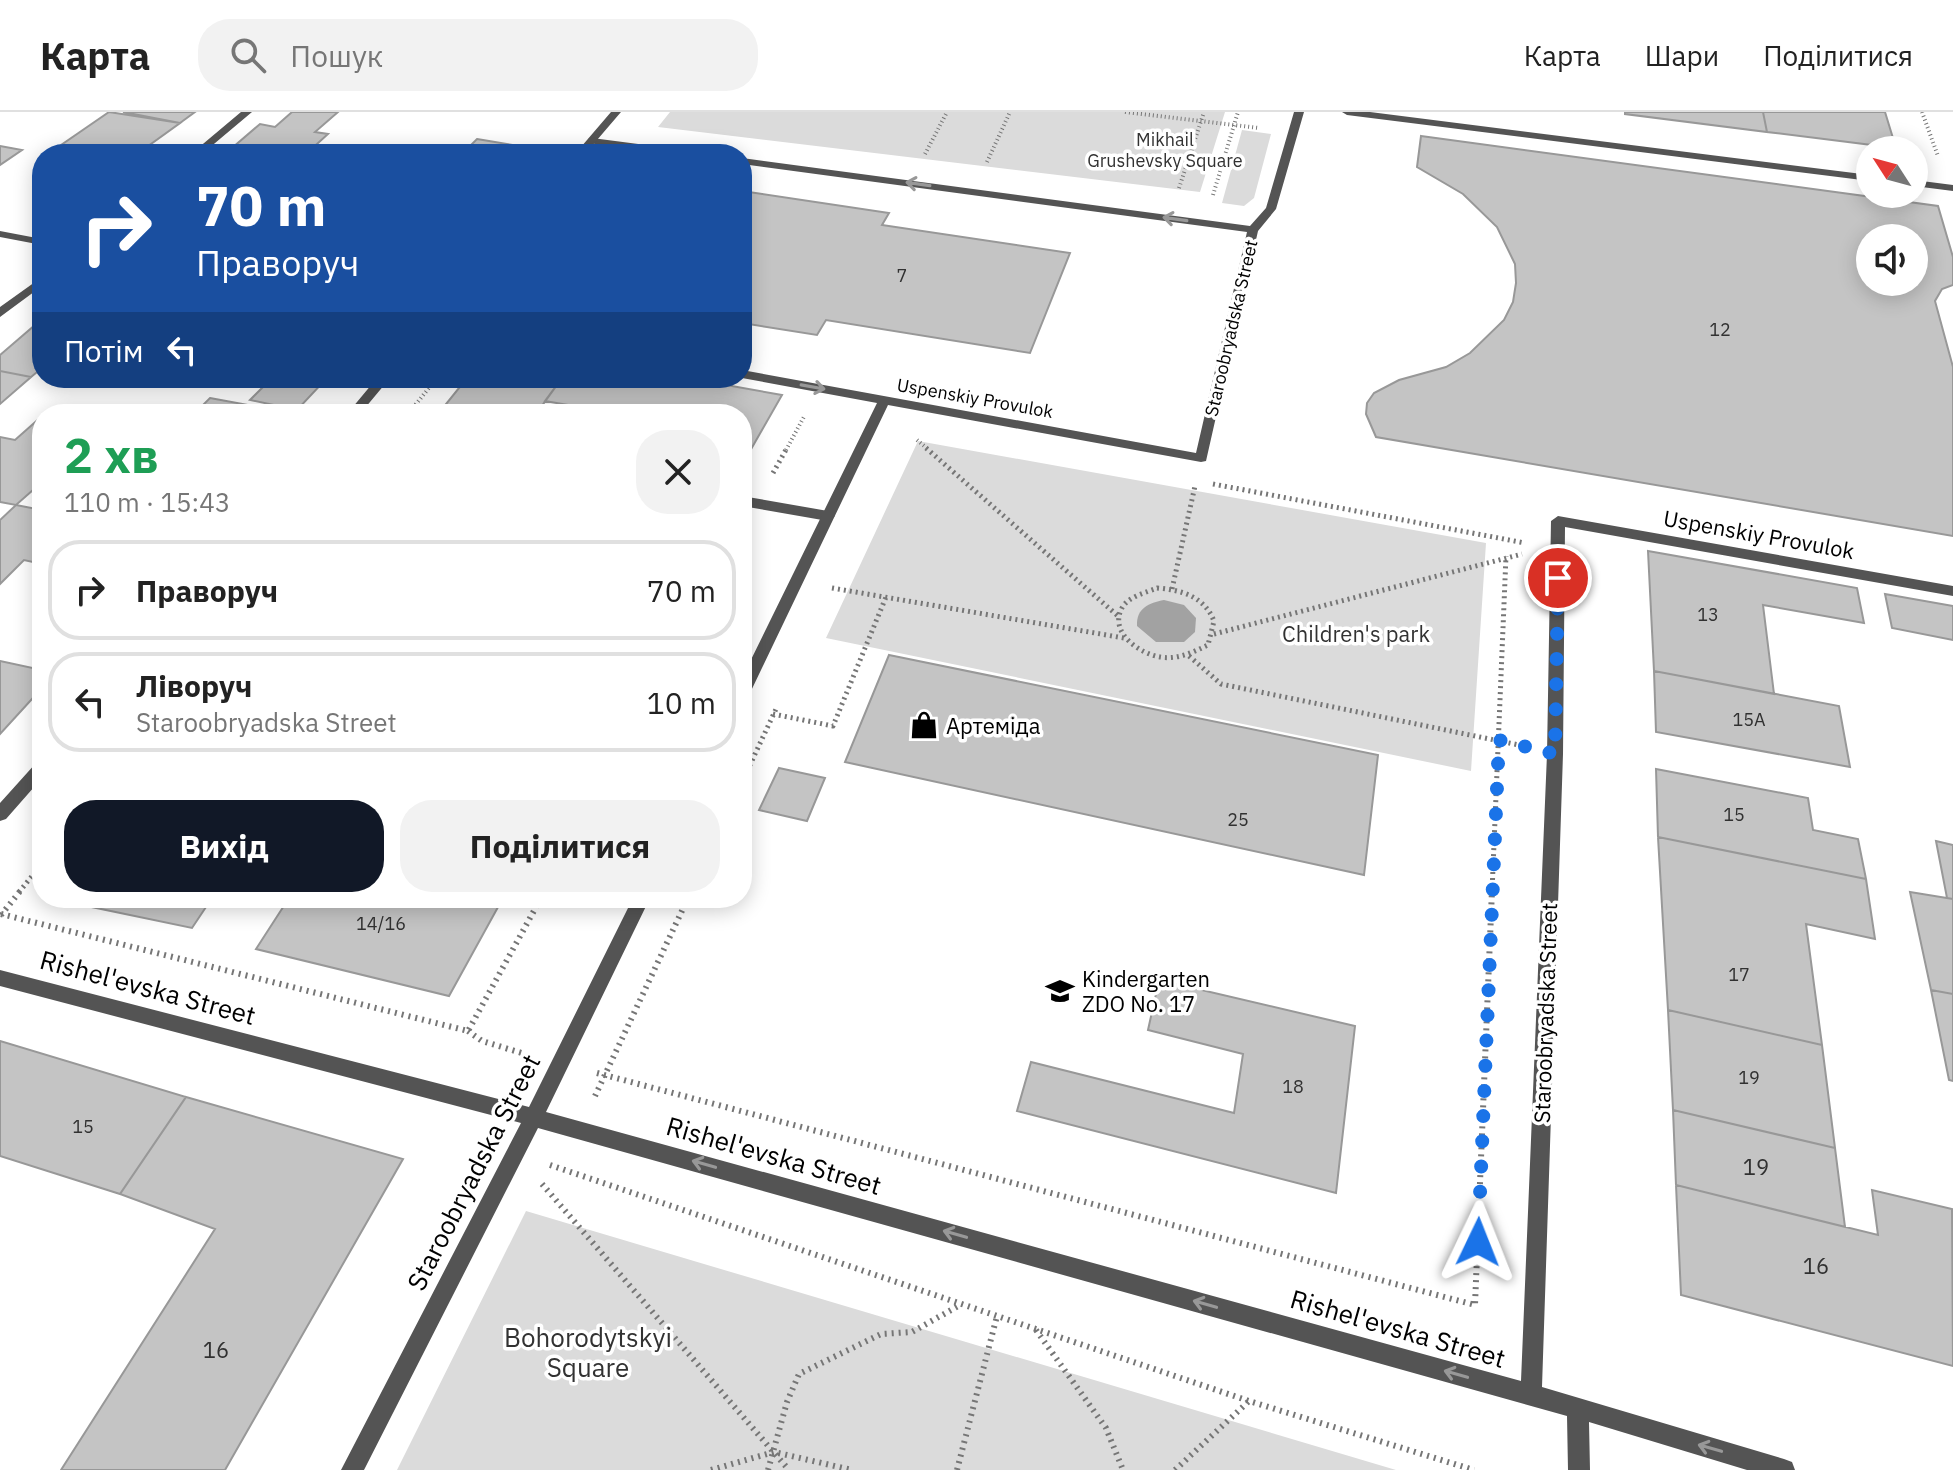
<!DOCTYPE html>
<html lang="uk">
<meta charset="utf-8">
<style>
:root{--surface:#fff;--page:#f2f2f2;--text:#222;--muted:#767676;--line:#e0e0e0;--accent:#111827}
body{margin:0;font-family:"IBM Plex Sans",sans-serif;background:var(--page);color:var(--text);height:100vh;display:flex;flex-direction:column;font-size:30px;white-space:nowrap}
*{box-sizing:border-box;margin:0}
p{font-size:26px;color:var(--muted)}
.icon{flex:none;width:44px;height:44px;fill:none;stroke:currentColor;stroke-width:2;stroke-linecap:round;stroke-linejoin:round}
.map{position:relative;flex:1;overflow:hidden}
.sheet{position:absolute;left:32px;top:292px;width:720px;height:504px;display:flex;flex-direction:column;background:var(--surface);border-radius:32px;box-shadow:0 4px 20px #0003}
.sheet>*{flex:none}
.hud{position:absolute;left:32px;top:32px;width:720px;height:244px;border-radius:32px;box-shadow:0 4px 20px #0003;background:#1a4fa0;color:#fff;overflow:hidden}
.needle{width:52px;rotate:306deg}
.fabs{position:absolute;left:1856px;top:24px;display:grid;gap:16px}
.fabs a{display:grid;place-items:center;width:72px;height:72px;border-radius:50%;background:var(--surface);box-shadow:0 4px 20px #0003;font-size:40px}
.pin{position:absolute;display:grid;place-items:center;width:68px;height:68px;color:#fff;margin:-34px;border:4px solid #fff;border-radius:50%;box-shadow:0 2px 8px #0007}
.me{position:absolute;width:88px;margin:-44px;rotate:2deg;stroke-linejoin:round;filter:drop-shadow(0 0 6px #0008)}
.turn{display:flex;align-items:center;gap:28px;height:168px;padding:0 32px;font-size:36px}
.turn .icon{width:104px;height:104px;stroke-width:2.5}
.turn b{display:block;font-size:56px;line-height:68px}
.then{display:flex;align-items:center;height:76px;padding:0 32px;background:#0003;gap:16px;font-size:30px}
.round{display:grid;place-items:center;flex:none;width:84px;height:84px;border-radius:32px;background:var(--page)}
.overview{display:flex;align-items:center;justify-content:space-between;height:136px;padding:0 32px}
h1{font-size:48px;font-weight:700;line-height:60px;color:#1e9e55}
.action{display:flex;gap:16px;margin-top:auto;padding:16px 32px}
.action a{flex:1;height:92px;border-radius:32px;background:var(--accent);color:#fff;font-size:32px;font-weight:700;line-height:92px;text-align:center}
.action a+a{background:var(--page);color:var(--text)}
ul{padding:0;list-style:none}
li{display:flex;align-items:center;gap:24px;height:100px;margin:0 16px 12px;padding:0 16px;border:4px solid var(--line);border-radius:32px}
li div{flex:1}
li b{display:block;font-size:30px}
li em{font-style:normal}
header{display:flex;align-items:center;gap:48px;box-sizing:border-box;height:112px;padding:0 40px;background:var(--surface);border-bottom:2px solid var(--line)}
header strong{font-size:38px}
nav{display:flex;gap:44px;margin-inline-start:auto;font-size:28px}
.search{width:560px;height:72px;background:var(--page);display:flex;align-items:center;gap:20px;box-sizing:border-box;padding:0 28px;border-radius:32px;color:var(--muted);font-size:30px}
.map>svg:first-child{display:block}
</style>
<header>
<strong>Карта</strong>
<div class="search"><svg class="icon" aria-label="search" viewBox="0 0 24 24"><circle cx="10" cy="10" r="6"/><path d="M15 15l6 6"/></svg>Пошук</div>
<nav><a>Карта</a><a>Шари</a><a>Поділитися</a></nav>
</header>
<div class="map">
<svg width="1953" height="1358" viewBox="0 0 1953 1358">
<rect width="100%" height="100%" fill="#fff"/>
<!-- green -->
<path fill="#dbdbdb" d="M 670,0 L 1225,0 L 1200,80 L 658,15 Z
M 1242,18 L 1271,22 L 1254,86 L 1244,94 L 1222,91 Z
M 918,329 L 1486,431 L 1471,659 L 826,526 Z
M 526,1099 L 1396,1358 L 397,1358 Z"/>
<!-- water -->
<path fill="#a2a2a2" d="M 1164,488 L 1184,493 L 1196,506 L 1195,520 L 1184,530 L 1156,530 L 1137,514 C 1136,496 1149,491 1164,488 Z"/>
<!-- building -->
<path fill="#c4c4c4" stroke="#989898" stroke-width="2" fill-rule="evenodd" d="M 109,0 L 180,11 L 137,42 L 48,42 Z
M 123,0 L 195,0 L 180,11 Z
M 292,0 L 338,0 L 315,20 L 328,22 L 306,42 L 225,42 L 260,12 L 275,15 Z
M 1625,0 L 1763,0 L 1767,20 L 1625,2 Z
M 1763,0 L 1885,0 L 1896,36 L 1767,20 Z
M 1421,24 L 1938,94 L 1953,145 L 1953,173 L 1942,177 L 1935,189 L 1953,255 L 1953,424 L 1376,325 L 1366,302 L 1367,291 L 1374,281 L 1399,268 L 1446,255 L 1470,241 L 1504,208 L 1513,190 L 1516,171 L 1515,152 L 1497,115 L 1463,82 L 1417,55 ZM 1870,126 L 1914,126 L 1914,170 L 1870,170 Z
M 477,27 L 537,37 L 532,42 L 462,42 Z
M 0,34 L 22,38 L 0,53 Z
M 742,79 L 889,101 L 882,113 L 1070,141 L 1030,241 L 826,208 L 817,223 L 742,211 Z
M 42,207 L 42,256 L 31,265 L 0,259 L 0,243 Z
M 0,259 L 31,265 L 0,292 Z
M 272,266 L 327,266 L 297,298 L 250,288 Z
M 467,266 L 562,266 L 536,302 L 438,302 Z
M 562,266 L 687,266 L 782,283 L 742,353 L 742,302 L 620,302 L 545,289 Z
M 210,286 L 292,301 L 194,302 Z
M 41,305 L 42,370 L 16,393 L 0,390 L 0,325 L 15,328 Z
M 16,393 L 42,398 L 42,452 L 24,448 L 0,472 L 0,408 Z
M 1648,439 L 1857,476 L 1864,511 L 1763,493 L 1774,582 L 1654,559 Z
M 1885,482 L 1953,494 L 1953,528 L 1892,516 Z
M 889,543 L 1378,643 L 1364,763 L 845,650 Z
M 0,549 L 42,558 L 42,576 L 0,622 Z
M 1654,559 L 1839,594 L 1850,655 L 1656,620 Z
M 779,656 L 825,666 L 807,709 L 759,698 Z
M 1656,657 L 1808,686 L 1813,718 L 1858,727 L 1866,767 L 1658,725 Z
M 1658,725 L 1866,767 L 1875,827 L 1806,812 L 1822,933 L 1668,898 Z
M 1936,729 L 1953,733 L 1953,787 L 1947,786 Z
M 1910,780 L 1953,787 L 1953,882 L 1931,878 Z
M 87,786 L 212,786 L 192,816 L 82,793 Z
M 289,786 L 503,786 L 449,884 L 256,837 Z
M 1159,868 L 1355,914 L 1336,1081 L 1017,999 L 1031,950 L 1234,1001 L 1243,942 L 1148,918 Z
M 1931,878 L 1953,882 L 1953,969 L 1949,968 Z
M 1668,898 L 1822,933 L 1835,1036 L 1673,998 Z
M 0,929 L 186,985 L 120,1082 L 0,1044 Z
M 186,985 L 403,1047 L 225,1358 L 61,1358 L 215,1117 L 120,1082 Z
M 1673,998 L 1835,1036 L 1845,1115 L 1676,1073 Z
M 1676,1073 L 1878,1123 L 1872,1078 L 1952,1097 L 1953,1254 L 1681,1183 Z"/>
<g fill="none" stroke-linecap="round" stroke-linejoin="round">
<!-- path-far2 -->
<path stroke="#767676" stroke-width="4" stroke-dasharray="1 3" stroke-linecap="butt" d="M 1125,0 L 1259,16
M 1922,0 L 1938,44
M 925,42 L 947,0
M 987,50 L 1010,0
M 1179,76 L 1204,0
M 1213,83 L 1238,0
M 408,302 L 437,266
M 917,328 L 929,338
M 786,338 L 805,303"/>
<!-- path-far1 -->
<path stroke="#767676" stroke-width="5" stroke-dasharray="2 4" stroke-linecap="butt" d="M 926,336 L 1118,504
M 773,361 L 787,336
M 1213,372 L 1525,431
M 832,476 L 1124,526
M 1157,476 C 1181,478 1204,484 1214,509 L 1208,533 C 1193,540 1178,548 1160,545 C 1141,542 1110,522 1121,498 C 1126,485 1145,481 1157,476 Z
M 1172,477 L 1195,374
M 1214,522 L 1522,442
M 1189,544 L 1221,572 L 1519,633
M 773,602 L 833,614 L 886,485
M 742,670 L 776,597
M 19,780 L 42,752
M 1492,780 L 1506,444"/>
<!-- path -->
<path stroke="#767676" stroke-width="6" stroke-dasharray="2 5" stroke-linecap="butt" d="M 1,802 L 468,919 L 541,786
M 1,803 L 21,778
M 468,919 L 482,929 L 525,942
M 597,961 L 1475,1193 L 1492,778
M 595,984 L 688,786
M 550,1053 L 1249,1289 L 1474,1358
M 542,1072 L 789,1358
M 1036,1218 L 1106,1316 L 1123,1358
M 711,1358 L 774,1340 L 852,1358
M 768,1358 L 787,1290 L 799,1262 L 881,1222 L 912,1220 L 960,1193
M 957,1358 L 997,1204
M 1175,1358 L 1249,1289"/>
<!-- service -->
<path fill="#545454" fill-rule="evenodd" d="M 742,384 L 828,399 L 835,404 L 828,409 L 742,394 Z"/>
<!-- minor -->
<path fill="#545454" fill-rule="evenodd" d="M 241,0 L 252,0 L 202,42 L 191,42 Z
M 1294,0 L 1304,0 L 1276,97 L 1258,119 L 1206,349 L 1201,350 L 888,293 L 750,581 L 742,587 L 742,566 L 877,291 L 742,266 L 742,258 L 1196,341 L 1247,120 L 742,52 L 742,46 L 1250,114 L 1266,96 Z
M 1342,0 L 1370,0 L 1870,63 L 1870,69 L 1347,3 Z
M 592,26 L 692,39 L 697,42 L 668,42 L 588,31 L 588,27 Z
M 1914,68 L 1953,73 L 1953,79 L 1914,74 Z
M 0,119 L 42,127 L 42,133 L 0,125 Z
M 42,165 L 42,174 L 0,205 L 0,195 Z
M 1558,404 L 1953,474 L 1953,484 L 1565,415 L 1563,642 L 1542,1275 L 1784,1347 L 1792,1350 L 1795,1358 L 1747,1358 L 1589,1310 L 1590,1358 L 1568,1358 L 1567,1304 L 538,1016 L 364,1358 L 341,1358 L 521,1011 L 0,874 L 0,858 L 529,995 L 633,786 L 650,786 L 546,1000 L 1521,1269 L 1547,642 L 1551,409 Z"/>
<!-- tertiary -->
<path fill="#545454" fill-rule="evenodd" d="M 611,0 L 621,0 L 585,42 L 575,42 Z
M 377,266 L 390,266 L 360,302 L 347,302 Z
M 42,649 L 42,666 L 6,707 L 0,709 L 0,691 L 36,651 Z"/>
</g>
<!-- one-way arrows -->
<defs><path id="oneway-shaft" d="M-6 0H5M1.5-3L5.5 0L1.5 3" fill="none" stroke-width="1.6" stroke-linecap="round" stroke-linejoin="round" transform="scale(2)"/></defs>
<g stroke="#989898">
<use href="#oneway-shaft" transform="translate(918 72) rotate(-172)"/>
<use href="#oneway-shaft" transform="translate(1175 107) rotate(-172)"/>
<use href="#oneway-shaft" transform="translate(813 275) rotate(10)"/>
<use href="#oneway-shaft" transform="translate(704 1052) rotate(-164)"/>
<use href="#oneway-shaft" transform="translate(955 1122) rotate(-164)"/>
<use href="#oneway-shaft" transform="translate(1205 1192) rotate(-164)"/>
<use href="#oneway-shaft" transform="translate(1456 1262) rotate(-164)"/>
<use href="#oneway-shaft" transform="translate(1710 1336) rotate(-164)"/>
</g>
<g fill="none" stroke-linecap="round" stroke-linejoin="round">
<!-- route -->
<path stroke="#1a73e8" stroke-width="14" stroke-dasharray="0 25.2" d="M 1478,1130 L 1499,628 L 1555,642 L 1558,466"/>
</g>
<!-- icons -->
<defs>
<symbol id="shop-bare" viewBox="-9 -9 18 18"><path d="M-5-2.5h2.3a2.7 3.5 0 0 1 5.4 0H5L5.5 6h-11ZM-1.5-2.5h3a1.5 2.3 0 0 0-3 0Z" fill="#000" stroke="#fff" stroke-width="2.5" paint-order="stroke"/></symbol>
<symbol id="school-bare" viewBox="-9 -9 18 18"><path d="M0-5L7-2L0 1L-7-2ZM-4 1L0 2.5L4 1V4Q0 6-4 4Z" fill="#000" stroke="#fff" stroke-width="2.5" paint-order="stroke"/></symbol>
</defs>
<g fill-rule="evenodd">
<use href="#shop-bare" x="904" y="593" width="40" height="40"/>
<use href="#school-bare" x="1040" y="859" width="40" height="40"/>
</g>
<g text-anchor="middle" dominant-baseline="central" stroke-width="7" stroke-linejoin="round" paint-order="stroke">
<!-- far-park labels -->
<g font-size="18" fill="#323232" stroke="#fff">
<text x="1165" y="27">Mikhail<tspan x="1165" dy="21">Grushevsky Square</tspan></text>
</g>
<!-- number labels -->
<g font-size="18" fill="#313131">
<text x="902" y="163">7</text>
<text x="1720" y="217">12</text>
<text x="1708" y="502">13</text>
<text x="1749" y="607">15А</text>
<text x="1734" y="702">15</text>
<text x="1238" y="707">25</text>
<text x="381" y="811">14/16</text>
<text x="1739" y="862">17</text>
<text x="1749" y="965">19</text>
<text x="1293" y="974">18</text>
<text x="83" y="1014">15</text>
</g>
<!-- far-street labels -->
<g font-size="18" fill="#000" stroke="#fff">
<text transform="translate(1231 216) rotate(-77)">Staroobryadska Street</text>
<text transform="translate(975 286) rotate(10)">Uspenskiy Provulok</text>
</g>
<!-- street labels -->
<g font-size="22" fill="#000" stroke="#fff">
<text transform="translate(1759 422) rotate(10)">Uspenskiy Provulok</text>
<text transform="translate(1545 901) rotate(-88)">Staroobryadska Street</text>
</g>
<!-- park labels -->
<g font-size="22" fill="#323232" stroke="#fff">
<text x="1356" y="521">Children's park</text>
</g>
<!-- poi labels -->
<g font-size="22" fill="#000" stroke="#fff" text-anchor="start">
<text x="946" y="613">Артеміда</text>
<text x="1082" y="866">Kindergarten<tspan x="1082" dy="25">ZDO No. 17</tspan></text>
</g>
<!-- near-number labels -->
<g font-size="22" fill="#313131">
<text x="1756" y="1054">19</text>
<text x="1816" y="1153">16</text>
<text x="216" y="1237">16</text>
</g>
<!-- near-street labels -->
<g font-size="26" fill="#000" stroke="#fff">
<text transform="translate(148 875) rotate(15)">Rishel'evska Street</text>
<text transform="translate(774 1043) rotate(16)">Rishel'evska Street</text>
<text transform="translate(473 1060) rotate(-63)">Staroobryadska Street</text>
<text transform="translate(1398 1216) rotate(16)">Rishel'evska Street</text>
</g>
<!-- near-park labels -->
<g font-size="26" fill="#323232" stroke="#fff">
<text x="588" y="1225">Bohorodytskyi<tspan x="588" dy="30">Square</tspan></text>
</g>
</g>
</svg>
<div class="fabs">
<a><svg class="needle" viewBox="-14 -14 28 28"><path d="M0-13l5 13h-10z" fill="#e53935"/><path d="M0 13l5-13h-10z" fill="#767676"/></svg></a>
<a><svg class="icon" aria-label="sound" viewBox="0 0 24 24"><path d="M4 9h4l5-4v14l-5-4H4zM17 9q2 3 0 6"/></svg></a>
</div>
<div class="pin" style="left:1558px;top:466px;background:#d93025"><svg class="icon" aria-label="arrive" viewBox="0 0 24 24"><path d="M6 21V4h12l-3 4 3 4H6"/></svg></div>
<svg class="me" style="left:1478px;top:1130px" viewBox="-20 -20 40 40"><path d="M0-17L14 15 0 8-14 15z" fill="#1a73e8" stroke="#fff" stroke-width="4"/></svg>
<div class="hud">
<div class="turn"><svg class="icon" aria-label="right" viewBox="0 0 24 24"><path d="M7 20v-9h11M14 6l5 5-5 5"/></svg><div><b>70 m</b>Праворуч</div></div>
<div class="then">Потім<svg class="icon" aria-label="left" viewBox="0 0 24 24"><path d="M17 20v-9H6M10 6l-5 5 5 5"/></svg></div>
</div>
<section class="sheet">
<div class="overview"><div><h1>2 хв</h1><p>110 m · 15:43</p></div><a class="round"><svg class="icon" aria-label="close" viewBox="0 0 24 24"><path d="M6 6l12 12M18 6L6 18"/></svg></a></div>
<ul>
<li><svg class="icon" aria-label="right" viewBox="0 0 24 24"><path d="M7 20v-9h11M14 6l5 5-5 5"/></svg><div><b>Праворуч</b></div><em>70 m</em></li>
<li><svg class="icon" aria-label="left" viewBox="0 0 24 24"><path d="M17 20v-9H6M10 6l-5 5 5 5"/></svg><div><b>Ліворуч</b><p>Staroobryadska Street</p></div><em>10 m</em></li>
</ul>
<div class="action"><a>Вихід</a><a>Поділитися</a></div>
</section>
</div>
